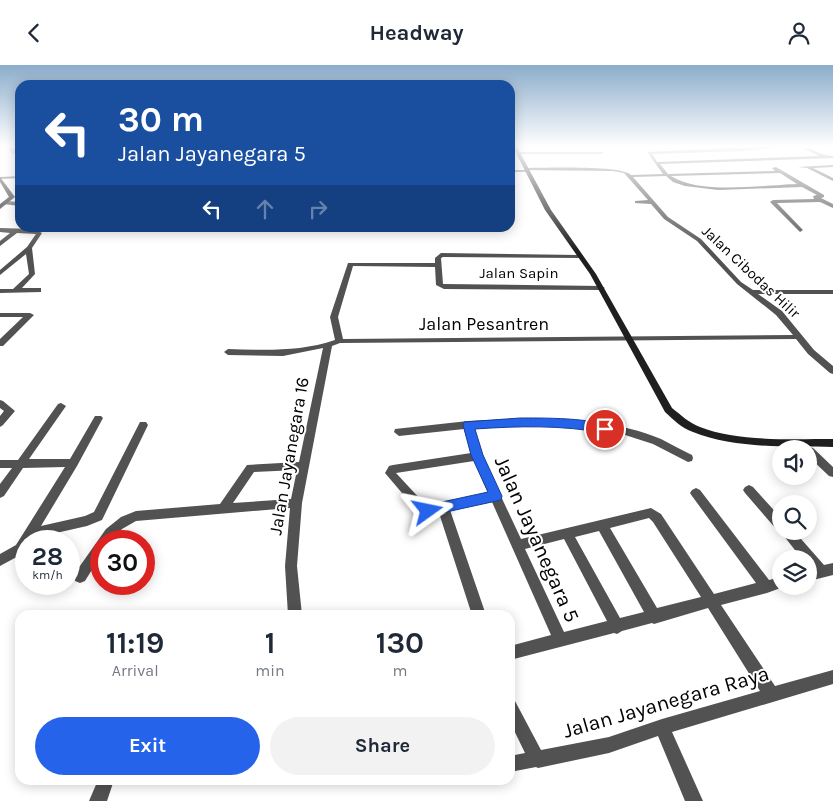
<!DOCTYPE html>
<style>
:root{--surface:#fff;--page:#f2f2f3;--text:#1f2937;--muted:#747a83;--accent:#2563eb}
body{margin:0;font-family:Karla,sans-serif;background:var(--page);color:var(--text);height:100vh;display:flex;flex-direction:column;font-size:19px;white-space:nowrap}
*{box-sizing:border-box;margin:0}
p{font-size:16px;color:var(--muted)}
.icon{flex:none;width:28px;height:28px;fill:none;stroke:currentColor;stroke-width:2;stroke-linecap:round;stroke-linejoin:round}
.map{position:relative;flex:1;overflow:hidden}
.sheet{position:absolute;left:15px;top:545px;width:500px;height:175px;display:flex;flex-direction:column;background:var(--surface);border-radius:15px;box-shadow:0 2px 12px #0003}
.sheet>*{flex:none}
.hud{position:absolute;left:15px;top:15px;width:500px;height:152px;border-radius:15px;box-shadow:0 2px 12px #0003;background:#1a4fa0;color:#fff;overflow:hidden}
.fabs{position:absolute;left:772px;top:375px;display:grid;gap:10px}
.fabs a{display:grid;place-items:center;width:45px;height:45px;border-radius:50%;background:var(--surface);box-shadow:0 2px 12px #0003;font-size:25px}
.speed{position:absolute;left:15px;top:465px;display:flex;gap:10px;font-size:25px;font-weight:700;text-align:center}
.speed>*{display:grid;place-content:center;width:65px;height:65px;border-radius:50%;background:var(--surface);box-shadow:0 2px 12px #0003;line-height:1}
.speed small{font-size:12px;font-weight:400}
.speed .limit{border:8px solid #d22;background:#fff;color:#111}
.pin{position:absolute;display:grid;place-items:center;width:42px;height:42px;color:#fff;margin:-21px;border:2px solid #fff;border-radius:50%;box-shadow:0 1px 5px #0007}
.me{position:absolute;width:55px;margin:-28px;rotate:78deg;stroke-linejoin:round;filter:drop-shadow(0 0 4px #0008)}
.turn{display:flex;align-items:center;gap:18px;height:105px;padding:0 20px;font-size:22px}
.turn .icon{width:65px;height:65px;stroke-width:2.5}
.turn b{display:block;font-size:35px;line-height:42px}
.lanes{display:flex;align-items:center;height:48px;padding:0 20px;background:#0003;justify-content:center;gap:25px;direction:ltr}
.lanes .off{opacity:.35}
.eta{display:flex;justify-content:space-evenly;align-items:center;height:85px;text-align:center}
.eta b{font-size:30px;font-weight:700;line-height:35px}
.action{display:flex;gap:10px;margin-top:auto;padding:10px 20px}
.action a{flex:1;height:58px;border-radius:30px;background:var(--accent);color:#fff;font-size:20px;font-weight:700;line-height:58px;text-align:center}
.action a+a{background:var(--page);color:var(--text)}
header{display:flex;justify-content:space-between;align-items:center;height:65px;padding:0 20px;background:var(--surface);font-size:22px;font-weight:700}
.map>svg:first-child{display:block}
</style>
<header><svg class="icon" aria-label="back" viewBox="0 0 24 24"><path d="M15 5l-7 7 7 7"/></svg>Headway<svg class="icon" aria-label="person" viewBox="0 0 24 24"><circle cx="12" cy="8" r="4"/><path d="M4 21q1-7 8-7t8 7"/></svg></header>
<div class="map">
<svg width="833" height="736" viewBox="0 0 833 736">
<rect width="100%" height="100%" fill="#fff"/>
<g fill="none" stroke-linecap="round" stroke-linejoin="round">
<!-- lane -->
<path fill="#525252" fill-rule="evenodd" d="M 518,87 L 602,87 L 604,88 L 602,89 L 517,89 Z
M 510,105 L 527,105 L 529,106 L 527,107 L 510,107 Z"/>
<!-- street -->
<path fill="#525252" fill-rule="evenodd" d="M 8,82 L 13,82 L 16,86 L 20,88 L 20,90 L 12,88 Z
M 745,82 L 780,82 L 742,86 L 652,89 L 657,97 L 819,91 L 800,82 C 814,82 819,91 833,91 L 833,93 L 660,99 L 668,109 L 775,106 L 772,103 L 776,102 L 824,130 L 824,132 L 821,133 L 833,139 L 833,143 L 820,137 L 777,138 L 802,164 L 803,165 L 800,167 L 770,137 L 773,135 L 814,134 L 813,131 L 817,130 L 802,122 L 718,125 L 685,121 L 673,117 L 666,111 L 633,112 L 668,152 L 701,174 L 741,217 L 753,225 L 833,225 L 833,229 L 758,229 L 782,246 L 814,285 L 833,301 L 833,309 L 830,308 L 808,289 L 796,274 L 340,278 L 332,281 L 302,438 L 297,501 L 302,550 L 288,550 L 285,501 L 290,443 L 136,456 L 122,464 L 111,476 L 101,476 L 101,490 L 85,516 L 80,518 L 75,516 L 74,512 L 75,508 L 106,464 L 121,452 L 136,446 L 220,439 L 247,400 L 299,397 L 323,283 L 283,291 L 228,290 L 224,287 L 228,284 C 264,285 300,287 335,275 L 330,252 L 348,198 L 435,198 L 435,193 L 441,188 L 579,190 L 582,192 L 581,193 L 443,192 L 441,193 L 443,219 L 601,221 L 605,223 L 601,225 L 444,224 L 436,220 L 435,202 L 353,201 L 338,252 L 343,274 L 793,270 L 776,250 L 737,219 L 697,176 L 664,154 L 651,139 L 635,138 L 635,136 L 648,135 L 624,108 L 613,106 L 526,105 L 524,104 L 526,103 C 543,103 622,100 631,110 L 663,109 L 647,87 ZM 780,108 L 797,119 C 764,120 699,130 671,111 ZM 297,405 L 291,434 L 233,438 L 254,407 Z
M 833,100 L 833,102 L 813,103 L 833,113 L 833,116 L 807,103 L 798,102 Z
M 20,111 L 20,113 L 0,114 L 0,112 Z
M 5,136 L 20,137 L 20,141 L 3,139 L 2,138 Z
M 0,163 L 34,164 L 42,168 L 32,183 L 35,209 L 22,223 L 41,223 L 41,227 L 0,228 L 0,224 L 13,224 L 29,209 L 26,189 L 0,210 L 0,205 L 27,182 L 36,169 L 17,168 L 0,181 L 0,176 L 10,168 L 0,167 Z
M 0,248 L 30,248 L 34,250 L 3,281 L 0,281 L 0,274 L 23,252 L 0,252 Z
M 0,335 L 3,336 L 15,346 L 3,360 L 0,362 L 0,351 L 4,346 L 0,343 Z
M 61,338 L 66,341 L 29,394 L 70,394 L 95,351 L 101,351 L 103,353 L 77,401 L 41,461 L 85,451 L 94,447 L 140,357 L 146,357 L 148,360 L 102,455 L 87,461 L 34,473 L 31,476 L 26,476 L 26,485 L 24,488 L 0,501 L 0,489 L 16,480 L 65,402 L 23,403 L 4,431 L 0,433 L 0,419 L 12,403 L 0,403 L 0,395 L 18,395 L 58,339 Z
M 509,354 C 559,353 613,354 661,374 C 671,379 681,385 692,390 L 693,393 L 692,396 L 688,397 L 653,379 L 622,369 L 585,363 L 547,361 L 474,363 L 482,391 L 521,474 L 651,443 L 661,449 L 714,529 L 756,518 L 692,431 L 690,428 L 692,425 L 696,423 L 700,425 L 769,515 L 781,512 L 781,521 L 786,521 L 767,528 L 721,540 L 775,621 L 833,605 L 833,619 L 672,667 L 703,736 L 685,736 L 658,671 L 609,688 L 538,703 L 536,702 L 510,707 L 510,691 L 525,688 L 510,657 L 510,633 L 515,636 L 541,685 L 609,672 L 662,654 L 760,626 L 708,543 L 654,559 L 652,558 L 622,566 L 617,569 L 614,568 L 510,595 L 510,581 L 551,570 L 492,437 L 450,445 L 486,550 L 472,550 L 439,448 L 428,450 L 413,441 L 385,408 L 389,401 L 393,400 L 471,388 L 464,364 L 399,371 L 394,367 L 395,364 L 468,356 ZM 474,396 L 488,428 L 429,440 L 421,435 L 396,408 ZM 649,453 L 653,457 L 701,532 L 657,543 L 610,463 ZM 599,466 L 644,547 L 620,553 L 575,472 ZM 564,474 L 607,556 L 564,567 L 525,484 Z
M 809,382 L 813,383 L 833,402 L 833,412 L 829,411 L 809,392 L 809,384 L 805,384 Z
M 749,420 L 753,422 L 781,453 L 781,466 L 794,466 L 824,500 L 833,498 L 833,510 L 809,516 L 809,504 L 811,504 L 809,501 L 809,494 L 802,494 L 780,466 L 777,465 L 745,428 L 743,425 L 745,422 Z
M 98,715 L 114,715 L 107,736 L 89,736 Z"/>
<!-- secondary -->
<path fill="#1f1f1f" fill-rule="evenodd" d="M 513,82 L 517,82 L 551,145 L 596,209 L 672,343 C 681,350 689,358 700,362 C 737,377 793,374 833,374 L 833,382 C 789,381 734,384 693,367 C 681,363 674,355 665,347 L 590,209 L 545,145 Z
M 0,112 L 15,132 L 0,144 L 0,139 L 9,132 L 0,117 Z"/>
</g>
<!-- sky -->
<linearGradient id="sky" x2="0" y2="1"><stop stop-color="#8baccb"/><stop offset="0.44" stop-color="#fff"/><stop offset="1" stop-color="#fff" stop-opacity="0"/></linearGradient>
<rect width="833" height="185" fill="url(#sky)"/>
<!-- route -->
<path fill="#2563eb" stroke="#184099" d="M 520,353 C 536,353 602,352 610,364 L 605,368 C 561,360 519,361 475,364 L 483,390 L 502,431 L 501,435 L 428,451 L 423,449 L 421,446 L 423,442 L 428,440 L 488,427 L 471,390 L 463,360 L 464,357 Z"/>
<g text-anchor="middle" dominant-baseline="central" stroke-width="4" stroke-linejoin="round" paint-order="stroke">
<!-- far-street labels -->
<g font-size="15" fill="#000" stroke="#fff">
<text transform="translate(751 207) rotate(43)">Jalan Cibodas Hilir</text>
<text x="519" y="208">Jalan Sapin</text>
</g>
<!-- street labels -->
<g font-size="18" fill="#000" stroke="#fff">
<text x="484" y="259">Jalan Pesantren</text>
<text transform="translate(289 391) rotate(-80)">Jalan Jayanegara 16</text>
</g>
<!-- near-street labels -->
<g font-size="21" fill="#000" stroke="#fff">
<text transform="translate(537 474) rotate(66)">Jalan Jayanegara 5</text>
<text transform="translate(666 637) rotate(-16)">Jalan Jayanegara Raya</text>
</g>
</g>
</svg>
<div class="fabs">
<a><svg class="icon" aria-label="sound" viewBox="0 0 24 24"><path d="M4 9h4l5-4v14l-5-4H4zM17 9q2 3 0 6"/></svg></a>
<a><svg class="icon" aria-label="search" viewBox="0 0 24 24"><circle cx="10" cy="10" r="6"/><path d="M15 15l6 6"/></svg></a>
<a><svg class="icon" aria-label="layers" viewBox="0 0 24 24"><path d="M12 4l9 5-9 5-9-5zM3 14l9 5 9-5"/></svg></a>
</div>
<div class="speed"><div>28<small>km/h</small></div><div class="limit">30</div></div>
<div class="pin" style="left:605px;top:364px;background:#d93025"><svg class="icon" aria-label="arrive" viewBox="0 0 24 24"><path d="M6 21V4h12l-3 4 3 4H6"/></svg></div>
<svg class="me" style="left:428px;top:446px" viewBox="-20 -20 40 40"><path d="M0-17L14 15 0 8-14 15z" fill="#2563eb" stroke="#fff" stroke-width="4"/></svg>
<div class="hud">
<div class="turn"><svg class="icon" aria-label="left" viewBox="0 0 24 24"><path d="M17 20v-9H6M10 6l-5 5 5 5"/></svg><div><b>30 m</b>Jalan Jayanegara 5</div></div>
<div class="lanes"><svg class="icon" aria-label="left" viewBox="0 0 24 24"><path d="M17 20v-9H6M10 6l-5 5 5 5"/></svg><svg class="icon off" aria-label="ahead" viewBox="0 0 24 24"><path d="M12 20V5M6 11l6-6 6 6"/></svg><svg class="icon off" aria-label="right" viewBox="0 0 24 24"><path d="M7 20v-9h11M14 6l5 5-5 5"/></svg></div>
</div>
<section class="sheet">
<div class="eta">
<div><b>11:19</b><p>Arrival</p></div>
<div><b>1</b><p>min</p></div>
<div><b>130</b><p>m</p></div>
</div>
<div class="action"><a>Exit</a><a>Share</a></div>
</section>
</div>
